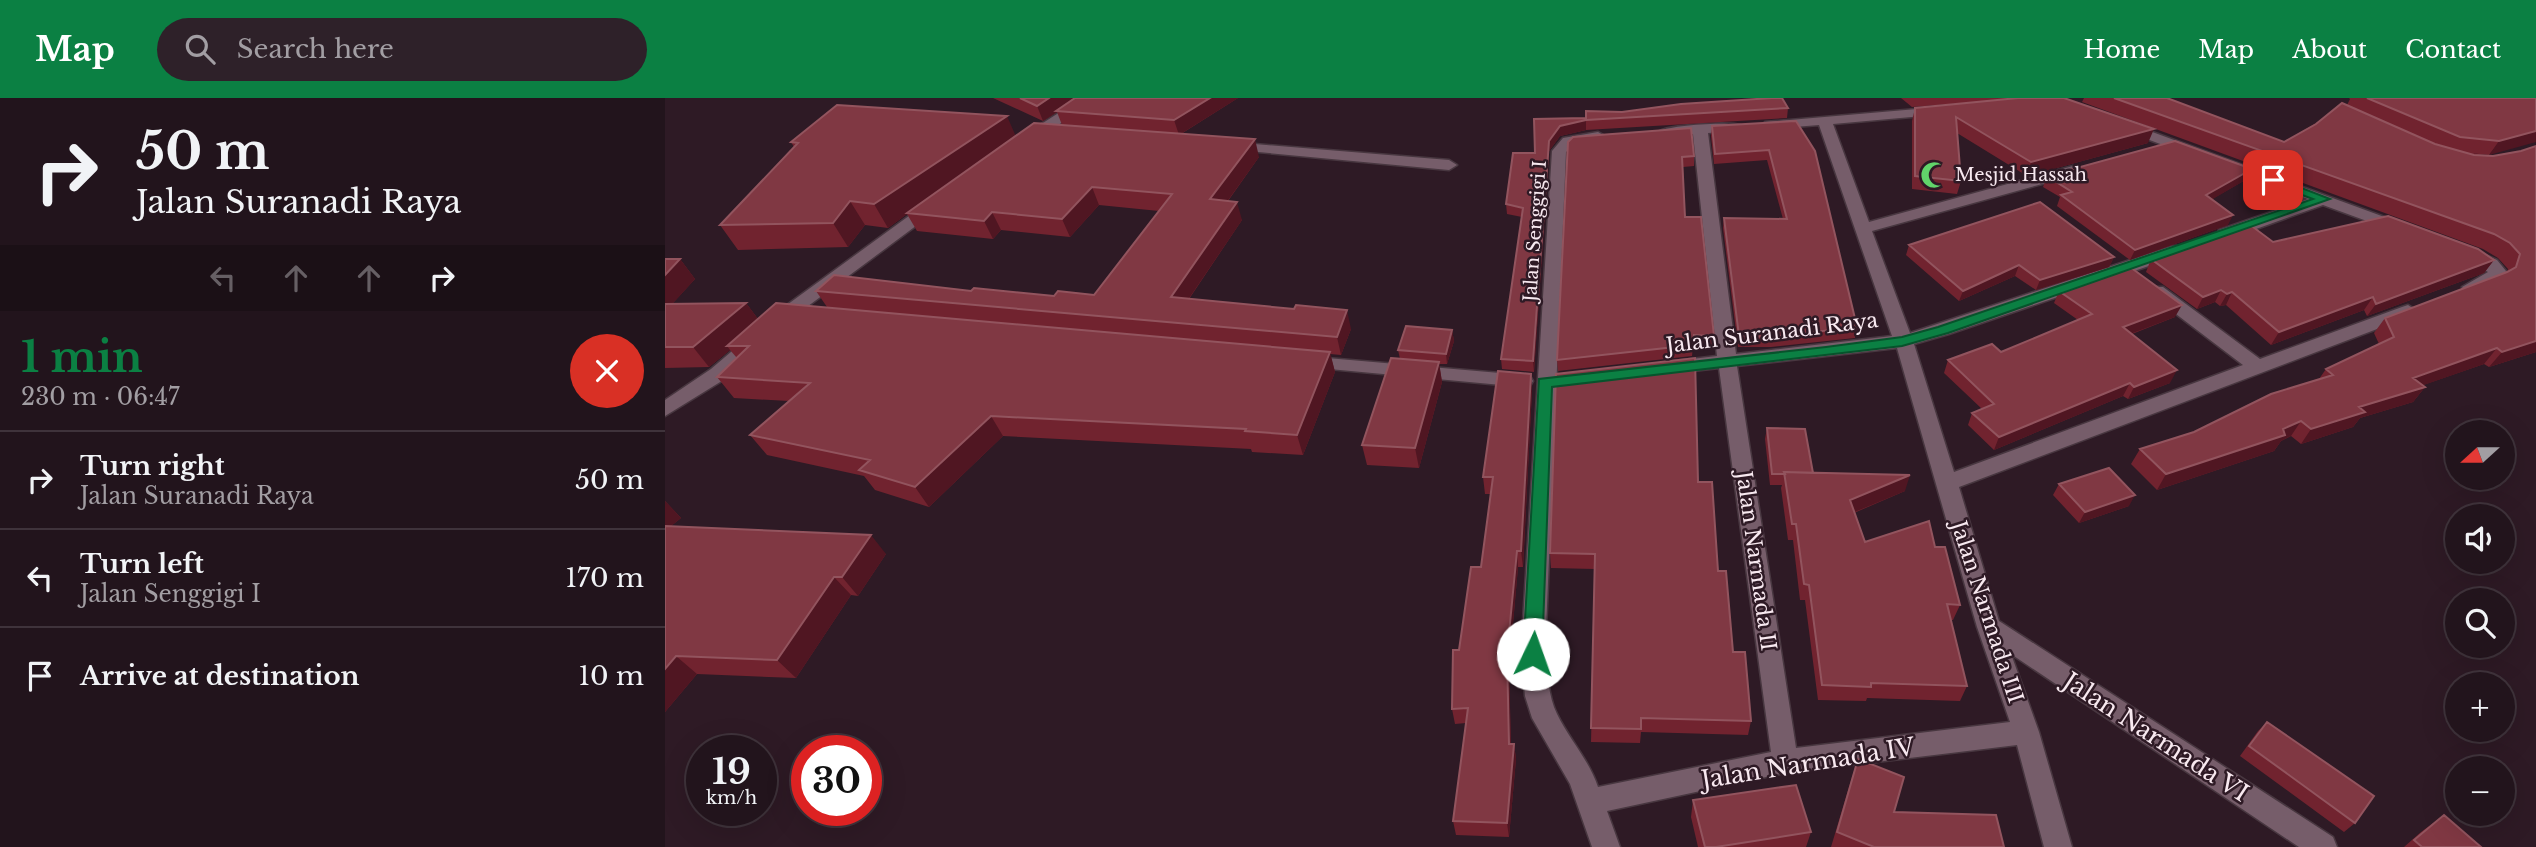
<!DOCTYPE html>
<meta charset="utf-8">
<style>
:root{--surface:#22141c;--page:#2e2129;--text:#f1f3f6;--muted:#a29ea3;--line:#3f333b;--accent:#0b8043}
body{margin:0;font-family:"Libre Baskerville",serif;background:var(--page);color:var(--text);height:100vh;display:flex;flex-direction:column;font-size:26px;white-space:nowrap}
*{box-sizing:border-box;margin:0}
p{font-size:23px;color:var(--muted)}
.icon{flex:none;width:38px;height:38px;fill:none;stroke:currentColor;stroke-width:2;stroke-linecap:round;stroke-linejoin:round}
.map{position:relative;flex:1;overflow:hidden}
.panel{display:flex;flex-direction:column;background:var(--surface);width:665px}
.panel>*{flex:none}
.top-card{background:#22141c;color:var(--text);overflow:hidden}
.needle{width:46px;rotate:249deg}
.tools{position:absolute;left:1780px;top:322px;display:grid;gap:14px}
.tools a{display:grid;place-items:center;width:70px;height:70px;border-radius:50%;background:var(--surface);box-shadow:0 7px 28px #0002,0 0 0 2px var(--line);font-size:35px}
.speed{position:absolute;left:21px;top:637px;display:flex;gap:14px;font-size:35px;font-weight:700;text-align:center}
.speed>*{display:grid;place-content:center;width:91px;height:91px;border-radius:50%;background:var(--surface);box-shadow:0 7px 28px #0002,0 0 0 2px var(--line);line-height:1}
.speed small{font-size:18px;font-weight:400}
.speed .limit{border:10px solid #d22;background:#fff;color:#111}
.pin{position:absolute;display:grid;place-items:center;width:60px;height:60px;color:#fff;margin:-30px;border-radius:14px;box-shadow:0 4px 10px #0006}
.me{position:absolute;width:77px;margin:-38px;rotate:3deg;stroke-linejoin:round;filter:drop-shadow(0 0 5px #0008)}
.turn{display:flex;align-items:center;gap:24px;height:147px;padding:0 21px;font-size:32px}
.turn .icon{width:91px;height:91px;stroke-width:2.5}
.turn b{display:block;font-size:49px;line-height:60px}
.lanes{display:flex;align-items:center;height:66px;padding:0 21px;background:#0003;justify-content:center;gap:35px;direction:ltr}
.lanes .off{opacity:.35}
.round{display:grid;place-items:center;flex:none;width:74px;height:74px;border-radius:37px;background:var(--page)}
.head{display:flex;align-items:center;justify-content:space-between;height:119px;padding:0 21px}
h1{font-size:42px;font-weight:700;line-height:52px;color:var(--accent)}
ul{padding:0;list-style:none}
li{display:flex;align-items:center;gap:21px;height:98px;padding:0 21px;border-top:2px solid var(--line)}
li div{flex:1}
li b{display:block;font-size:26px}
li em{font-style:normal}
header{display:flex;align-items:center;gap:42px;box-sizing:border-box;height:98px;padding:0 35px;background:var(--accent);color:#fff}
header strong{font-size:33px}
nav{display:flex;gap:38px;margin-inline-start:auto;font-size:24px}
.search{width:490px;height:63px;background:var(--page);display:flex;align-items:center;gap:18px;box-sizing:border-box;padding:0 24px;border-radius:38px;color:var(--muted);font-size:26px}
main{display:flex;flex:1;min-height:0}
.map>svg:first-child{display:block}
</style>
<header>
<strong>Map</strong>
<div class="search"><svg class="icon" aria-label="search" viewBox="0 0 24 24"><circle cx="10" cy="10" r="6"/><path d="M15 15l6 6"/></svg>Search here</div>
<nav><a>Home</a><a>Map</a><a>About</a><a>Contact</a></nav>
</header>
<main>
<section class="panel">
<div class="top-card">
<div class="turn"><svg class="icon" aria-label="right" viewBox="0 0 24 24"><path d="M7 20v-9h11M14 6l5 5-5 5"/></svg><div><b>50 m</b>Jalan Suranadi Raya</div></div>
<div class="lanes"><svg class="icon off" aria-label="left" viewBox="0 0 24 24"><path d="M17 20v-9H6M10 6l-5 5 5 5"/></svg><svg class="icon off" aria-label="ahead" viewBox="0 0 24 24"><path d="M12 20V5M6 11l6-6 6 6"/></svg><svg class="icon off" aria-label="ahead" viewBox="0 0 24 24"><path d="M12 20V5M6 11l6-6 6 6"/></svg><svg class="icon" aria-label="right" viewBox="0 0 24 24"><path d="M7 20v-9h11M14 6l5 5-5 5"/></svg></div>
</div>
<div class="head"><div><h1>1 min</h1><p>230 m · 06:47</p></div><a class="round" style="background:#d93025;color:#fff"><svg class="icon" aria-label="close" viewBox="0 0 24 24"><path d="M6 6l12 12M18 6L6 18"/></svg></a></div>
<ul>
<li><svg class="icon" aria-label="right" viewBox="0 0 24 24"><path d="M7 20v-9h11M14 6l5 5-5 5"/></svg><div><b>Turn right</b><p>Jalan Suranadi Raya</p></div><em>50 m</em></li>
<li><svg class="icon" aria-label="left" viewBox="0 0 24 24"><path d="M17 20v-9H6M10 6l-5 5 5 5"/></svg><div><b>Turn left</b><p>Jalan Senggigi I</p></div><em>170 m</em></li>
<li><svg class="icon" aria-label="arrive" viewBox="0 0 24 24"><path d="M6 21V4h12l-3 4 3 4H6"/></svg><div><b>Arrive at destination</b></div><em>10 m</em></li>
</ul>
</section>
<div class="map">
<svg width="1871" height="749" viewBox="0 0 1871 749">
<rect width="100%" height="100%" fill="#2e1a25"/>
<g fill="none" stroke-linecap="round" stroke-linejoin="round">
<defs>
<path id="minor" d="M 417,0 L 434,0 L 366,45 L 356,45 L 354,42 L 356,39 Z
M 1275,9 L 1282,13 L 1280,16 L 1168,26 L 1204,124 L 1408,68 L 1416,73 L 1413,76 L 1207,133 L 1245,235 L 1507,148 L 1519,148 L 1521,152 L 1519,156 L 1284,236 L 1249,246 L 1289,374 L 1578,267 L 1486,197 L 1483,193 L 1486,189 L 1498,189 L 1595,261 L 1737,209 L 1743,207 L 1752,213 L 1749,217 L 1294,389 L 1334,523 L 1668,739 L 1672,749 L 1634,749 L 1346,556 L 1374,634 L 1407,749 L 1379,749 L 1352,647 L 1120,675 L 942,713 L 955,749 L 927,749 L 905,686 L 867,620 L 860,598 L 856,556 L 887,53 L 898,40 L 933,34 L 940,38 L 938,41 L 908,47 L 901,54 L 880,556 C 883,576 883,598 892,616 C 904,641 924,662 933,689 L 1106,654 L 1054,270 L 1001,276 L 994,274 L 991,270 L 994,266 L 1001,264 L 1052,258 L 1028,36 L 1000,38 L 993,34 C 1001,27 1072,22 1080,29 L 1073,33 L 1043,35 L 1071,256 L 1227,238 L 1154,27 L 1105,31 L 1100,30 L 1098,27 L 1100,24 ZM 1232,250 L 1312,529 L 1345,624 L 1131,650 L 1072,268 Z
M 1460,24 L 1744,128 L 1746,131 L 1744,134 L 1732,134 L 1658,107 L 1566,140 L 1554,140 L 1552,136 L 1554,132 L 1643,101 L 1455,31 L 1453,28 L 1455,25 Z
M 566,44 L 784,62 L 792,67 L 784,72 L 561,51 L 559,48 L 561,45 Z
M 269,102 L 275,104 L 277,107 L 275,110 L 127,220 L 60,281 L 0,318 L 0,302 L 46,271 L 115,212 L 263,104 Z
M 1801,149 L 1832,162 L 1841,173 L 1837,183 L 1812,193 L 1800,193 L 1797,189 L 1823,174 L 1795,158 L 1793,154 Z
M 639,258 L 858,277 L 865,278 L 868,283 L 865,288 L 858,289 L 632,268 L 630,264 L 632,260 Z"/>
</defs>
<!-- minor casing -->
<use href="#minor" stroke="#483740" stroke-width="3"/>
<!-- minor -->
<use href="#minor" fill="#765d6a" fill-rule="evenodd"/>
</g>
<!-- wall -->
<path fill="#71232f" d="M 328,0 L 573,0 L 516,36 L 594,59 L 563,103 L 577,122 L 524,201 L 686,231 L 676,257 L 665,256 L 670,274 L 638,357 L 587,354 L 586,351 L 338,338 L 264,409 L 210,392 L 199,378 L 102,357 L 85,337 L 124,303 L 69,300 L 52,279 L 72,260 L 65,252 L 44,269 L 0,270 L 0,161 L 15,161 L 30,181 L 7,206 L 81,205 L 93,221 L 162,209 L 151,193 L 306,193 L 389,198 L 429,197 L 494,113 L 434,107 L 405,139 L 336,132 L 328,141 L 252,133 L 242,116 L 223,130 L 200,127 L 183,149 L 73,152 L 55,127 L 129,49 L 126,44 L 351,38 L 397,27 L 392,14 L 378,23 Z
M 1236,0 L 1399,0 L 1483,45 L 1362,78 L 1292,35 L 1296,83 L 1292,96 L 1247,91 L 1247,23 L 1250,10 L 1298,5 L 1247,9 Z
M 1419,0 L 1502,0 L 1619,44 L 1682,7 L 1685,1 L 1684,0 L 1871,0 L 1824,57 L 1804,55 L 1828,58 L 1856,53 L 1871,254 L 1824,269 L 1819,266 L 1758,287 L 1760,289 L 1748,304 L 1695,320 L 1688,329 L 1636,346 L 1626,338 L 1616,343 L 1609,353 L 1492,392 L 1466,366 L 1475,351 L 1529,334 L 1654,281 L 1661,271 L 1714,246 L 1709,235 L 1720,220 L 1842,174 L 1843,171 L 1833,160 L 1818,151 L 1417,4 Z
M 1123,10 L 1122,20 L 921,32 L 895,38 L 884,53 L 869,274 L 837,271 L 836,261 L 857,119 L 842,116 L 841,106 L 870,55 L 921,20 L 957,14 Z
M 1131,23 L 1192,229 L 1190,240 L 1106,249 L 1073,249 L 1058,130 L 1059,120 L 1118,121 L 1102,62 L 1049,66 L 1046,38 L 1047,28 Z
M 903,44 L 1029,58 L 1029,68 L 1018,69 L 1020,119 L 1049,238 L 1048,248 L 1028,248 L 1027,258 L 893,273 L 892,262 Z
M 1587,71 L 1582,81 L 1547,101 L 1563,127 L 1465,162 L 1392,108 L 1395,99 L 1378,89 L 1382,78 Z
M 1608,144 L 1829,162 L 1819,175 L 1702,218 L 1699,212 L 1606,247 L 1561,207 L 1555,208 L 1550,204 L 1532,211 L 1481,174 L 1486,161 Z
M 1244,147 L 1449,159 L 1444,169 L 1371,192 L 1350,178 L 1294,203 L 1241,157 Z
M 1394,193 L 1510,219 L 1467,236 L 1505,285 L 1463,301 L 1458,298 L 1329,352 L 1303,327 L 1307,315 L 1317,311 L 1279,275 L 1283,262 L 1336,254 L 1413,222 L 1389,205 Z
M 787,232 L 789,243 L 782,266 L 774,266 L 777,284 L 754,370 L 702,367 L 697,347 L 735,261 L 733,252 Z
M 867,292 L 858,469 L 853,469 L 844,571 L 846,646 L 849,646 L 851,661 L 844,739 L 791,737 L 788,723 L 801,625 L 790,626 L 787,611 L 794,552 L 816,469 L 826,396 L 820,396 L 818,379 Z
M 1102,330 L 1148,375 L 1240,393 L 1189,415 L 1200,444 L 1270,449 L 1295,507 L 1288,522 L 1286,522 L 1302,588 L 1295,603 L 1202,600 L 1201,603 L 1153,602 L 1140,502 L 1135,502 L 1128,442 L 1123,442 L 1116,390 L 1117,387 L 1105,387 L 1100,341 Z
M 1033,384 L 1053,473 L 1068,554 L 1086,623 L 1083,637 L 976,634 L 975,645 L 926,644 L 930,471 L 886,470 L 885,455 Z
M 1394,386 L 1464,408 L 1414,425 L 1388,397 Z
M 0,403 L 16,420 L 6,428 L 221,456 L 193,498 L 186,497 L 131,580 L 32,576 L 0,614 Z
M 1602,624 L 1690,725 L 1679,734 L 1575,658 L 1593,633 Z
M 1193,661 L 1229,714 L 1339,749 L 1166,749 L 1187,679 Z
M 1028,702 L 1146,734 L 1141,749 L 1033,749 L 1026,719 Z
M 1779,717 L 1816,749 L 1739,749 L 1756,734 Z"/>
<!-- shaded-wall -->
<path fill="#501622" d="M 384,0 L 412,0 L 391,13 L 392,14 L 378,23 L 372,8 Z
M 545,0 L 573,0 L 514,37 L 509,22 Z
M 342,18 L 352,41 L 242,115 L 242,116 L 223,130 L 209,106 Z
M 921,22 L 921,32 L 895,38 L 884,53 L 869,274 L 868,263 L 884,43 L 895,28 Z
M 1489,31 L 1483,45 L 1362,78 L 1366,64 Z
M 1871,33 L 1871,44 L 1824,57 L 1834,43 Z
M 590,41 L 594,59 L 551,119 L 545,101 Z
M 1587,71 L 1582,81 L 1536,108 L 1541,97 Z
M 427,89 L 434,107 L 405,139 L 397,121 Z
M 185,103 L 200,127 L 183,149 L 168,125 Z
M 572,104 L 577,122 L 512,218 L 506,199 Z
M 327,114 L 336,132 L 328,141 L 319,123 Z
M 1568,117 L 1563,127 L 1465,162 L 1470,152 Z
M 1449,159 L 1444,169 L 1371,192 L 1375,182 Z
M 15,161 L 30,181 L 0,214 L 0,177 Z
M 1829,162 L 1819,175 L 1702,218 L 1711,206 Z
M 1354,167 L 1350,178 L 1294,203 L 1298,193 Z
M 1556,192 L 1550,204 L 1532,211 L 1538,199 Z
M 1567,194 L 1561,207 L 1555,208 L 1562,196 Z
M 1708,199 L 1699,212 L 1606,247 L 1614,234 Z
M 81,205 L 96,225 L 62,248 L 65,252 L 44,269 L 28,249 Z
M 1517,207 L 1510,219 L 1452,241 L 1458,229 Z
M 682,212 L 686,231 L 676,257 L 672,239 Z
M 787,232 L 789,243 L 782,266 L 781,256 Z
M 1871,243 L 1871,254 L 1824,269 L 1837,254 Z
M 1832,250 L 1819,266 L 1736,295 L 1748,280 Z
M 665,254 L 670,274 L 638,357 L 632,337 Z
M 774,264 L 777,284 L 754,370 L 750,350 Z
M 1512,272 L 1505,285 L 1463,301 L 1469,289 Z
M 866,276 L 867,292 L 858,469 L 856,453 Z
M 1465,285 L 1458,298 L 1329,352 L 1334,339 Z
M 1760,289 L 1748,304 L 1695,320 L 1688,329 L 1636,346 L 1646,331 L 1694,309 Z
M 326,318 L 338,338 L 264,409 L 250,389 Z
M 1636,323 L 1626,338 L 1616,343 L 1609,353 L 1492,392 L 1501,376 L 1618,331 Z
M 1245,377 L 1240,393 L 1180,418 L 1185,402 Z
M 1470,397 L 1464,408 L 1414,425 L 1420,414 Z
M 0,403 L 16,420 L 0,433 Z
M 206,437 L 221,456 L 193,498 L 177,479 Z
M 852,453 L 853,469 L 844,571 L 846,661 L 844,646 L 842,556 Z
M 169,479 L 186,497 L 131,580 L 112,562 Z
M 11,558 L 32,576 L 0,614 L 0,571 Z
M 849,646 L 851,661 L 844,739 L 842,725 Z"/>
<!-- building -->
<path fill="#803843" stroke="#92545e" stroke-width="2" d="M 355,0 L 384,0 L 372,8 Z
M 410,0 L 545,0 L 509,22 L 391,13 Z
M 1107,0 L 1117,0 L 1123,10 L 921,22 L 895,28 L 884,43 L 868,263 L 836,261 L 858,110 L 841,106 L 848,55 L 870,55 L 869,21 L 921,20 L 921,13 L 957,14 L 1016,6 Z
M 1353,0 L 1399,0 L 1489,31 L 1366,64 L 1291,19 L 1296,83 L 1250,78 L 1250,10 Z
M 1449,0 L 1502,0 L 1619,44 L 1651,26 L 1677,5 L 1770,46 L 1809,57 L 1828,58 L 1856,53 L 1871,48 L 1871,243 L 1837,254 L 1832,250 L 1748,280 L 1760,289 L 1694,309 L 1700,314 L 1646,331 L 1636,323 L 1618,331 L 1620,337 L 1501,376 L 1475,351 L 1529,334 L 1606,296 L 1668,277 L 1661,271 L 1729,239 L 1720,220 L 1842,174 L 1851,169 L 1855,156 L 1845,145 L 1829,136 Z
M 1702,0 L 1871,0 L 1871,33 L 1834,43 L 1795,39 Z
M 172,7 L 342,18 L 209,106 L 185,103 L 168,125 L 55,127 L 133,45 L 126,44 Z
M 1131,23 L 1150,53 L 1192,229 L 1107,239 L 1074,238 L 1059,120 L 1122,121 L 1104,52 L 1050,56 L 1047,28 Z
M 369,25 L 590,41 L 545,101 L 572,104 L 506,199 L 629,211 L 631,207 L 682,212 L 672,239 L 151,193 L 169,177 L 306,193 L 309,190 L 389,198 L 393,193 L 429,197 L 507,96 L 427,89 L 397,121 L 327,114 L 319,123 L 242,115 Z
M 1026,30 L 1029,58 L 1017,59 L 1020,119 L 1036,119 L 1049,238 L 1029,237 L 1028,247 L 892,262 L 903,44 L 908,39 Z
M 1510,43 L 1587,71 L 1541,97 L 1568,117 L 1470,152 L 1396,97 L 1407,94 L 1382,78 Z
M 1375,104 L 1449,159 L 1375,182 L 1354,167 L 1298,193 L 1244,147 Z
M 1723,118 L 1813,151 L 1829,162 L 1711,206 L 1708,199 L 1614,234 L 1567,194 L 1562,196 L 1556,192 L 1538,199 L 1486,161 L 1584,126 L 1608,144 Z
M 0,161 L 15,161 L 0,177 Z
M 1465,169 L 1517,207 L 1458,229 L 1512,272 L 1469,289 L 1465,285 L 1334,339 L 1307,315 L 1329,306 L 1283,262 L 1327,246 L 1336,254 L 1427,216 L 1394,193 Z
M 81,205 L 28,249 L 0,249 L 0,206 Z
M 111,205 L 665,254 L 632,337 L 580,333 L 581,331 L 326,318 L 250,389 L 194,372 L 205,362 L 85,337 L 145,285 L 52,279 L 84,248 L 62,248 Z
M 741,228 L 787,232 L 781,256 L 733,252 Z
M 726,260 L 774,264 L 750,350 L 697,347 Z
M 1030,260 L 1033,384 L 1047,384 L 1053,473 L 1061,473 L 1068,554 L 1080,554 L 1086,623 L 976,620 L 976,631 L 926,630 L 930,456 L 885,455 L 891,276 Z
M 833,273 L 866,276 L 856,453 L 852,453 L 842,556 L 844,646 L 849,646 L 842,725 L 788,723 L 803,610 L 787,611 L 788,552 L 794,552 L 806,469 L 816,469 L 828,379 L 818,379 Z
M 1102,330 L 1140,331 L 1148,375 L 1119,374 L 1120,376 L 1107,376 Z
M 1444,370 L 1470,397 L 1420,414 L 1394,386 Z
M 1119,374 L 1245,377 L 1185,402 L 1200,444 L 1264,423 L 1270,449 L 1280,449 L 1295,507 L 1282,506 L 1302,588 L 1206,585 L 1206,589 L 1157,587 L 1144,487 L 1139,486 L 1131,426 L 1127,426 Z
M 0,428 L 206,437 L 177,479 L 169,479 L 112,562 L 11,558 L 0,571 Z
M 1602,624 L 1709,698 L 1690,725 L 1584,648 Z
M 1193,661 L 1239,679 L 1229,714 L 1331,717 L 1339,749 L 1209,749 L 1172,734 Z
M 1131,687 L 1146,734 L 1051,749 L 1040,749 L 1028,702 Z
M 1779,717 L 1816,749 L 1757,749 L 1749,742 Z"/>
<!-- route -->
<path fill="#0b8043" stroke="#07532c" stroke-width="2" d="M 1608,79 L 1665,101 L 1283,235 L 1237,248 L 887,289 L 877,556 L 874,562 L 868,564 L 861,562 L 858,556 L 874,281 L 1161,249 L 1237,239 L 1273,229 L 1648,101 L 1604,85 L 1602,82 Z"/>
<!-- icons -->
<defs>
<symbol id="mosque-bare" viewBox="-9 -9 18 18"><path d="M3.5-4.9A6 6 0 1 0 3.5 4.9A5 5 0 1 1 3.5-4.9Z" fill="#61d46a" stroke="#2e1a25" stroke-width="2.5" paint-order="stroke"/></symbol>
</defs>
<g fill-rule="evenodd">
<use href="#mosque-bare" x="1250" y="58" width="38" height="38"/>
</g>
<g text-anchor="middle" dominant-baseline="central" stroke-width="5" stroke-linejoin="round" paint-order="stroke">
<!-- far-poi labels -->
<g font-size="18" fill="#f8e9f0" stroke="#2e1a25" text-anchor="start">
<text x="1290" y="77">Mesjid Hassah</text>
</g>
<!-- far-street labels -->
<g font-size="18" fill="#f8e9f0" stroke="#2e1a25">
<text transform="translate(870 133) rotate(-86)">Jalan Senggigi I</text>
</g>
<!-- street labels -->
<g font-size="21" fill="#f8e9f0" stroke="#2e1a25">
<text transform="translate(1107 235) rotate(-7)">Jalan Suranadi Raya</text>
<text transform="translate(1091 463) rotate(82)">Jalan Narmada II</text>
<text transform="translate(1322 514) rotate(72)">Jalan Narmada III</text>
</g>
<!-- near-street labels -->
<g font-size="24" fill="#f8e9f0" stroke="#2e1a25">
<text transform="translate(1491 639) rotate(33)">Jalan Narmada VI</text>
<text transform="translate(1143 665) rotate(-9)">Jalan Narmada IV</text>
</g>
</g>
</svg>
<div class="tools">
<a><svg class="needle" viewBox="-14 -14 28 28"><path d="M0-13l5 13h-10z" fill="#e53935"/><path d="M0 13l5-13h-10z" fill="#a29ea3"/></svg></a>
<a><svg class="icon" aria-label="sound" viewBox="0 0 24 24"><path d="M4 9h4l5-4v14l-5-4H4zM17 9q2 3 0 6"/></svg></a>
<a><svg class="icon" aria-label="search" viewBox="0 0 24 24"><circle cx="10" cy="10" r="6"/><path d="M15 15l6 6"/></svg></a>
<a>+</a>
<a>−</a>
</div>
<div class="speed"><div>19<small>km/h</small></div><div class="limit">30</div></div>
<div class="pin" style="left:1608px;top:82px;background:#d93025"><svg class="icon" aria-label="arrive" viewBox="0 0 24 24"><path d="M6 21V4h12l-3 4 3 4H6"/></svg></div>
<svg class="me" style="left:868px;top:556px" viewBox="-20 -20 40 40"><circle r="19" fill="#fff"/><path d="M0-13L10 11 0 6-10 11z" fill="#0b8043"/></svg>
</div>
</main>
